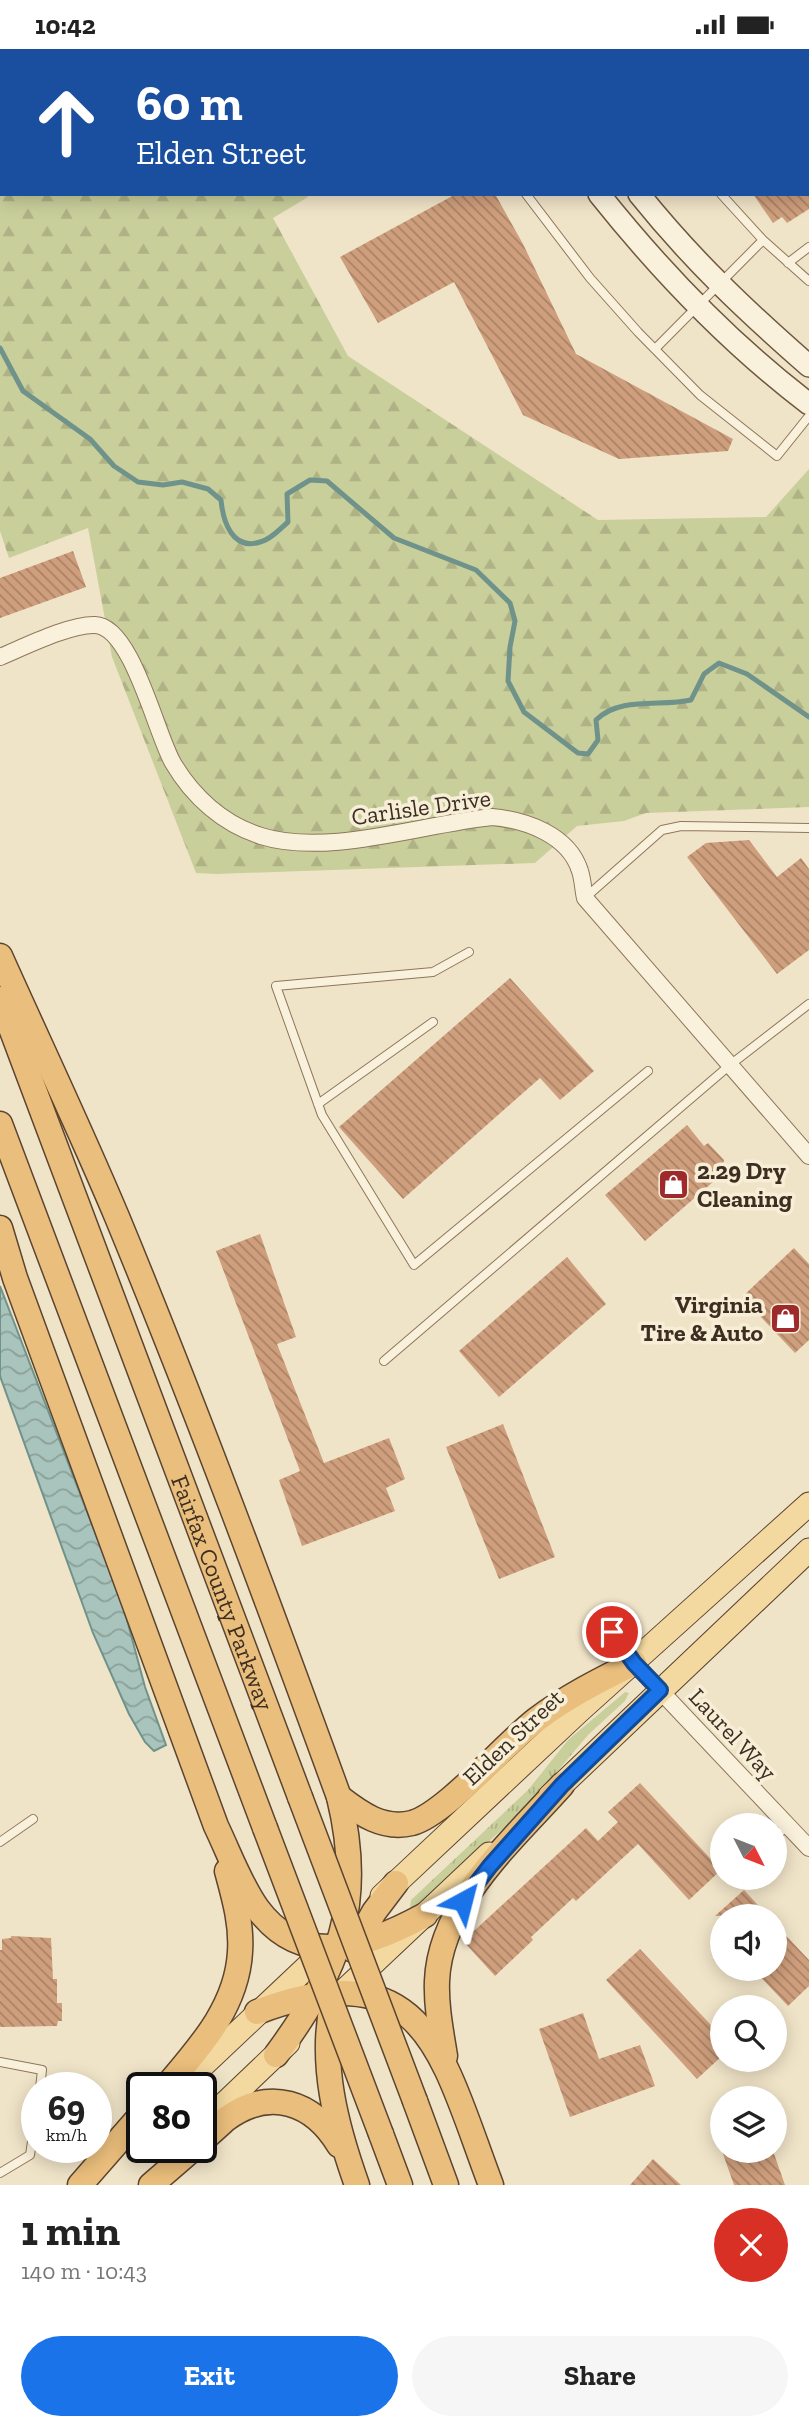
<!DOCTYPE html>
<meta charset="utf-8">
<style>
:root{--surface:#fff;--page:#f6f6f6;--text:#222;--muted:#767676;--accent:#1a73e8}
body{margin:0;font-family:"Zilla Slab",serif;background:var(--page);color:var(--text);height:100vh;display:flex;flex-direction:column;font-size:26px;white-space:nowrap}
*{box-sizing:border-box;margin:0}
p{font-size:23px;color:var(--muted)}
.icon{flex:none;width:38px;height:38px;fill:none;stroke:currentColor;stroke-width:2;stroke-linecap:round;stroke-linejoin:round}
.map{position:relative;height:2136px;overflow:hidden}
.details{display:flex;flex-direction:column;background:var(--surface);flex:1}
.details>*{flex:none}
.hud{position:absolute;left:0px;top:0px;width:810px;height:147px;box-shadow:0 4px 18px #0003;background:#1a4fa0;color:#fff;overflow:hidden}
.needle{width:46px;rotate:132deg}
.controls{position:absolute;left:710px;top:1764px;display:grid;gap:14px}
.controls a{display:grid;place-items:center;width:77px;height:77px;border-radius:50%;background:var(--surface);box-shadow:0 4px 18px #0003;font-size:35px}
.speed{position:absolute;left:21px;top:2023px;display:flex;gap:14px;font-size:35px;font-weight:700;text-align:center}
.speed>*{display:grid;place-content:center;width:91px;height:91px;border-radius:50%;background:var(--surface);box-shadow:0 4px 18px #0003;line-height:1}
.speed small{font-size:18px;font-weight:400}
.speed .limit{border:4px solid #111;border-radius:10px;background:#fff;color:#111}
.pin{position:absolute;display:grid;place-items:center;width:60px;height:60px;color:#fff;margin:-30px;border:4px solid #fff;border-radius:50%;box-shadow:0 2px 7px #0007}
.me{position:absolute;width:77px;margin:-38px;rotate:38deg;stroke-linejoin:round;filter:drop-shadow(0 0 5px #0008)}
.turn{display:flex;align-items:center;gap:24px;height:147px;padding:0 21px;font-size:32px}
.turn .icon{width:91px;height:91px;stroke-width:2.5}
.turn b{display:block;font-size:49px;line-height:60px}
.round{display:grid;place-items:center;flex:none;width:74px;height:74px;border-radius:37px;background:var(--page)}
.headline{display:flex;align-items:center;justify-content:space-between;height:119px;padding:0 21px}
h1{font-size:42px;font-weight:700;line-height:52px}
.cta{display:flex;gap:14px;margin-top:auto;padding:14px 21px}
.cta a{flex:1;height:80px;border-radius:42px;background:var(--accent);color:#fff;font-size:28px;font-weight:700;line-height:80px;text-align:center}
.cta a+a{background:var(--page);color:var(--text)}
.status{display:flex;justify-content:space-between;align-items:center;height:49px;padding:0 35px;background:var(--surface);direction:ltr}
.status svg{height:19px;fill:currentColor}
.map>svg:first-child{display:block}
</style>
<div class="status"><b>10:42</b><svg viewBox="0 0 49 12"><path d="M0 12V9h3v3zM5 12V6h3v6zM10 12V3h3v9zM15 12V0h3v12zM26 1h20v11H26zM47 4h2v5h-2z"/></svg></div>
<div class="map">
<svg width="809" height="2136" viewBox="0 0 809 2136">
<defs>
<pattern id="grass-tufts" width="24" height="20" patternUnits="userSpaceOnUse" patternTransform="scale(1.75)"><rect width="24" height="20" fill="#c9cf9b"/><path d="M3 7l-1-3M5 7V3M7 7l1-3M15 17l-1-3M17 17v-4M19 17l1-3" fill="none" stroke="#aeb285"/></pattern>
<pattern id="forest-firs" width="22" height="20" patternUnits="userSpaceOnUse" patternTransform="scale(1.75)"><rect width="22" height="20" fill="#c9cf9b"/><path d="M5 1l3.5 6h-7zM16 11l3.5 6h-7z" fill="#aeb285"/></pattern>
<pattern id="water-waves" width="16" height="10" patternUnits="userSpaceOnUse" patternTransform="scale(1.75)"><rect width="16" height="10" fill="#a9c4bc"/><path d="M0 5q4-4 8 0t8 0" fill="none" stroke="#8ba098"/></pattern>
<pattern id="building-back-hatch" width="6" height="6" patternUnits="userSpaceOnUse" patternTransform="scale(1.75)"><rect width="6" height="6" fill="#cf9f7d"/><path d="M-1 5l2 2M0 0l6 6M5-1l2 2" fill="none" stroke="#a98266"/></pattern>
</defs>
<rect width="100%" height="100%" fill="#f0e4c8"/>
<!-- grass -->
<path fill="url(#grass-tufts)" d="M 625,1643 L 629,1644 L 625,1652 L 588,1686 L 536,1748 L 418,1860 L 410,1858 L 411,1851 L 528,1741 L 568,1691 Z"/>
<!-- forest -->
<path fill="url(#forest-firs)" d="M 0,0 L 223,0 L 224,2 L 2,2 L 2,145 L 306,145 L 308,148 L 273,169 L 348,307 L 598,471 L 766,468 L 809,420 L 809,758 L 646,764 L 624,772 L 577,777 L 535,814 L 216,825 L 196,824 L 112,608 L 88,479 L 9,509 L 0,482 Z"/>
<!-- water -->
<path fill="url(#water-waves)" stroke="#6f938a" stroke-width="2" d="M 0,1237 L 123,1556 L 145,1638 L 166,1696 L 154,1702 L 145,1693 L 129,1665 L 93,1584 L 0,1327 Z"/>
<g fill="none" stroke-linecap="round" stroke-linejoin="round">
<!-- stream -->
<path stroke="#6f938a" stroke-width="5" d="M 0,299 L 23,342 L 90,390 L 114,417 L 138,433 L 163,436 L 182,433 L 208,440 L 221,451 C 223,472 232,502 260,493 C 270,491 280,480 288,473 L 287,445 L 310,431 L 327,432 L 394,489 L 476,521 L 510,554 L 515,572 L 510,598 L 508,632 L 524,663 L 578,704 L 588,705 L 598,691 L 596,671 C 620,647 661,658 691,651 L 704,625 L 719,614 L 747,625 L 809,668"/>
</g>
<!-- building -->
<path fill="url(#building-back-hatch)" d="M 456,145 L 495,145 L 523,195 L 576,305 L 733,390 L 728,402 L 619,410 L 523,366 L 454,233 L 378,274 L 340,208 Z
M 753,145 L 809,145 L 809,160 L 787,174 L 782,168 L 773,174 Z
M 73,502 L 86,538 L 0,569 L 0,529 Z
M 749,791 L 777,828 L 801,809 L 809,820 L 809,901 L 777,925 L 687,808 L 706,794 Z
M 510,929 L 594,1022 L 560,1051 L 540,1029 L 403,1150 L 339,1078 Z
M 687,1076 L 704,1097 L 708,1094 L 724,1111 L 721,1126 L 645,1192 L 605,1146 Z
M 260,1185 L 296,1288 L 277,1295 L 324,1414 L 389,1389 L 405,1430 L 386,1439 L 395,1462 L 302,1497 L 279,1431 L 300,1422 L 216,1202 Z
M 794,1199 L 809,1215 L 809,1291 L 795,1304 L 742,1248 Z
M 567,1208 L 606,1255 L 499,1348 L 459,1302 Z
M 503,1375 L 555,1508 L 499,1530 L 446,1398 Z
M 640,1734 L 721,1821 L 689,1851 L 638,1795 L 576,1852 L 573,1849 L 531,1888 L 533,1891 L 495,1927 L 463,1892 L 586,1779 L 598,1792 L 618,1773 L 608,1763 Z
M 744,1841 L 768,1867 L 715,1867 Z
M 775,1875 L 809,1911 L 809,1937 L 788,1957 L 753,1920 L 775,1920 Z
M 11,1887 L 51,1889 L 53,1930 L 57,1930 L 57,1954 L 62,1954 L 62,1972 L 58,1972 L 57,1977 L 0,1978 L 0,1901 L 2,1901 L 2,1890 L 11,1889 Z
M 640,1900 L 723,1989 L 723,2006 L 697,2030 L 606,1931 Z
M 583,1964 L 599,2010 L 640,1996 L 655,2037 L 570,2068 L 539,1980 Z
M 722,2102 L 773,2102 L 785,2136 L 734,2136 Z
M 653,2110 L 681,2136 L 630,2136 Z"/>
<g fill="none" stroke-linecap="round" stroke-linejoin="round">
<defs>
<path id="service" d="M 438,0 L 439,2
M 621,0 L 622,2
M 750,2 L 753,0
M 808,23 L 809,23
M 526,145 L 590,229 L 638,283 L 700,346 L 777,407 L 809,367
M 721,145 L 763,191 L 809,232
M 788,214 L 809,198
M 655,300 L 763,191
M 586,848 L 662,781 L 681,777 L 809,779
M 469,903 L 433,923 L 276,937 L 322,1066 L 414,1216 L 648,1022
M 318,1055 L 433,973
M 384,1312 L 730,1016 L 809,955
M 775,1788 L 788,1776
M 0,1793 L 33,1770
M 0,2013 L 42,2021 L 40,2039
M 0,2124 L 30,2106 L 37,2059"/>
<path id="minor" d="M 0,608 C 24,598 70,575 95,576 C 132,577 156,685 173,714 C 193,748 223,775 261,787 C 328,808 422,775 492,768 C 526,771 569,786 580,822 C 583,831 583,841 585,849 L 809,1107
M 601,1567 L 634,1614 L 809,1799"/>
<path id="secondary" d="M 506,0 L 507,2
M 541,0 L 542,2
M 599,145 C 662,224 729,294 809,355
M 639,145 C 692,211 745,261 809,317"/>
<path id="primary" d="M 550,1747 L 809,1501
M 382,1847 L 578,1663 L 809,1455
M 331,1954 L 489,1805
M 179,2039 L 327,1899
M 201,2077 L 288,1994"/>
<g id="trunk">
<path d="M 0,907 C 39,994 80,1080 117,1168 C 196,1359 268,1553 339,1748 C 365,1855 340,1919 276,2006"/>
<path id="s1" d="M 0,950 L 300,1748"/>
<path d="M 0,1075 L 265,1779"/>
<path d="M 0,1179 L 15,1229 L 216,1777 C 229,1804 240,1835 257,1859 C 303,1922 368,1897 425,1866"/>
<path d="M 339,1748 C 361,1765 383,1781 412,1774 C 445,1765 505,1695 536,1671 C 566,1648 600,1631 634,1614"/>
<path d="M 353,1901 L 374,1863 L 396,1834"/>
<path d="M 333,1951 C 319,2014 336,2077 357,2136"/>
<path d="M 257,1963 C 426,1899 442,2007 491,2136"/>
<path d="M 445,2007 C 441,1982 436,1957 437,1932 C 440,1854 513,1791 562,1736"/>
<path d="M 165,2039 C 199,1999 237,1958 240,1903 C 242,1875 234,1848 227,1822"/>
<path d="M 415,2052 L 446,2136"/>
<path d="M 381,2085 L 400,2136"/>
<path d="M 201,2092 C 210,2085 218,2077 226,2070 C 270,2038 313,2053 339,2096"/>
<path d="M 80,2136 L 142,2065"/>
<path d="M 151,2136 L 195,2098"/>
</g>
</defs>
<!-- service casing -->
<use href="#service" stroke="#8d765c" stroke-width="10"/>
<!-- minor casing -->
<use href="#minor" stroke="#8d765c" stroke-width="18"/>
<!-- secondary casing -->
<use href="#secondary" stroke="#6f573f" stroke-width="24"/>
<!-- primary casing -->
<use href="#primary" stroke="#5b4430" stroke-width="25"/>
<!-- trunk casing -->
<use href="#trunk" stroke="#5b4430" stroke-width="27"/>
<!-- service -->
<use href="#service" stroke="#faf1dc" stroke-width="8"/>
<!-- minor -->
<use href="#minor" stroke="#faf1dc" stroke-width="16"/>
<!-- secondary -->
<use href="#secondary" stroke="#faf1dc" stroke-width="21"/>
<!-- primary -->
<use href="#primary" stroke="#f3d9a0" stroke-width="23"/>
<!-- trunk -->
<use href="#trunk" stroke="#eabe7c" stroke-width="24"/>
<defs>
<path id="trunk-bridge" d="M 300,1748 L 415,2052
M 265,1779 L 381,2085"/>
</defs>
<!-- trunk-bridge casing -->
<use href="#trunk-bridge" stroke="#5b4430" stroke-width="27" stroke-linecap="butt"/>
<!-- trunk-bridge -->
<use href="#trunk-bridge" stroke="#eabe7c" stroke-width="24"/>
</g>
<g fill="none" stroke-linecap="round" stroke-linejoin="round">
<defs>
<path id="route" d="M 463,1852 L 490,1817 L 562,1736 L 660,1641 L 634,1614 L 612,1583"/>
</defs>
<!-- route casing -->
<use href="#route" stroke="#114b97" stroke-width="18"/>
<!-- route -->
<use href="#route" stroke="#1a73e8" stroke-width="12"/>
</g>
<!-- icons -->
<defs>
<symbol id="shop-square" viewBox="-11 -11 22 22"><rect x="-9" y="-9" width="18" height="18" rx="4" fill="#9e2a2b" stroke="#f7eed8"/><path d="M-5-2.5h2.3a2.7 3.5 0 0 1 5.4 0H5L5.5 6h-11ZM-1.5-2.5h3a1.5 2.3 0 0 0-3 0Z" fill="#fff"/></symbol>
</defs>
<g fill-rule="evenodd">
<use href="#shop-square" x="656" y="1118" width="35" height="35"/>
<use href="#shop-square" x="768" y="1252" width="35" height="35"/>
</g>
<g text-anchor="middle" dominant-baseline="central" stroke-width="7" stroke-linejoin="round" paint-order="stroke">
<!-- street labels -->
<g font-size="24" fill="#3d2e20" stroke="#f7eed8">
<text transform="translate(421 758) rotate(-8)">Carlisle Drive</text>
<text stroke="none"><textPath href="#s1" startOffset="634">Fairfax County Parkway</textPath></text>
<text transform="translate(733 1685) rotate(47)">Laurel Way</text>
<text transform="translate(513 1688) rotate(-43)">Elden Street</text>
</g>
<!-- poi labels -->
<g font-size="24" font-weight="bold" fill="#3d2e20" stroke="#f7eed8" text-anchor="start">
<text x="697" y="1121">2.29 Dry<tspan x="697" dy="28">Cleaning</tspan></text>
<text x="763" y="1255" text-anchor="end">Virginia<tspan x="763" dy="28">Tire &amp; Auto</tspan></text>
</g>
</g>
</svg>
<div class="controls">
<a><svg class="needle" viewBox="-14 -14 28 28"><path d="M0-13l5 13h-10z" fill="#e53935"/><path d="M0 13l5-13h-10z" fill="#767676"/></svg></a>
<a><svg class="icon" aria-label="sound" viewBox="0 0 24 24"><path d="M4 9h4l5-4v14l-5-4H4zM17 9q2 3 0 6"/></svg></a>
<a><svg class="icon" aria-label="search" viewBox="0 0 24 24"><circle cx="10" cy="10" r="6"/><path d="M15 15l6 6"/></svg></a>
<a><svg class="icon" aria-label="layers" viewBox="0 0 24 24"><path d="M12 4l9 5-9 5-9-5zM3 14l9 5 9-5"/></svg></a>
</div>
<div class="speed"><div>69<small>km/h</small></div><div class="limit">80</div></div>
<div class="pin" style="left:612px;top:1583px;background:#d93025"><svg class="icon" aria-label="arrive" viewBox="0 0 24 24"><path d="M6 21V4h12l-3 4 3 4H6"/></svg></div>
<svg class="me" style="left:463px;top:1852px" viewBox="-20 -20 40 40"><path d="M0-17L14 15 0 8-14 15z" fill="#1a73e8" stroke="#fff" stroke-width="4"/></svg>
<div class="hud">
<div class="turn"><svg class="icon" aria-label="ahead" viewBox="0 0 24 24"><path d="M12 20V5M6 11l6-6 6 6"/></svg><div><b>60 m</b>Elden Street</div></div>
</div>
</div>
<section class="details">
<div class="headline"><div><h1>1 min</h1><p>140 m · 10:43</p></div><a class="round" style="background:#d93025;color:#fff"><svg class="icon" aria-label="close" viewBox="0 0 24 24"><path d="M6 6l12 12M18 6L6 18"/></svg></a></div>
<div class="cta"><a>Exit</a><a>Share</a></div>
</section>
